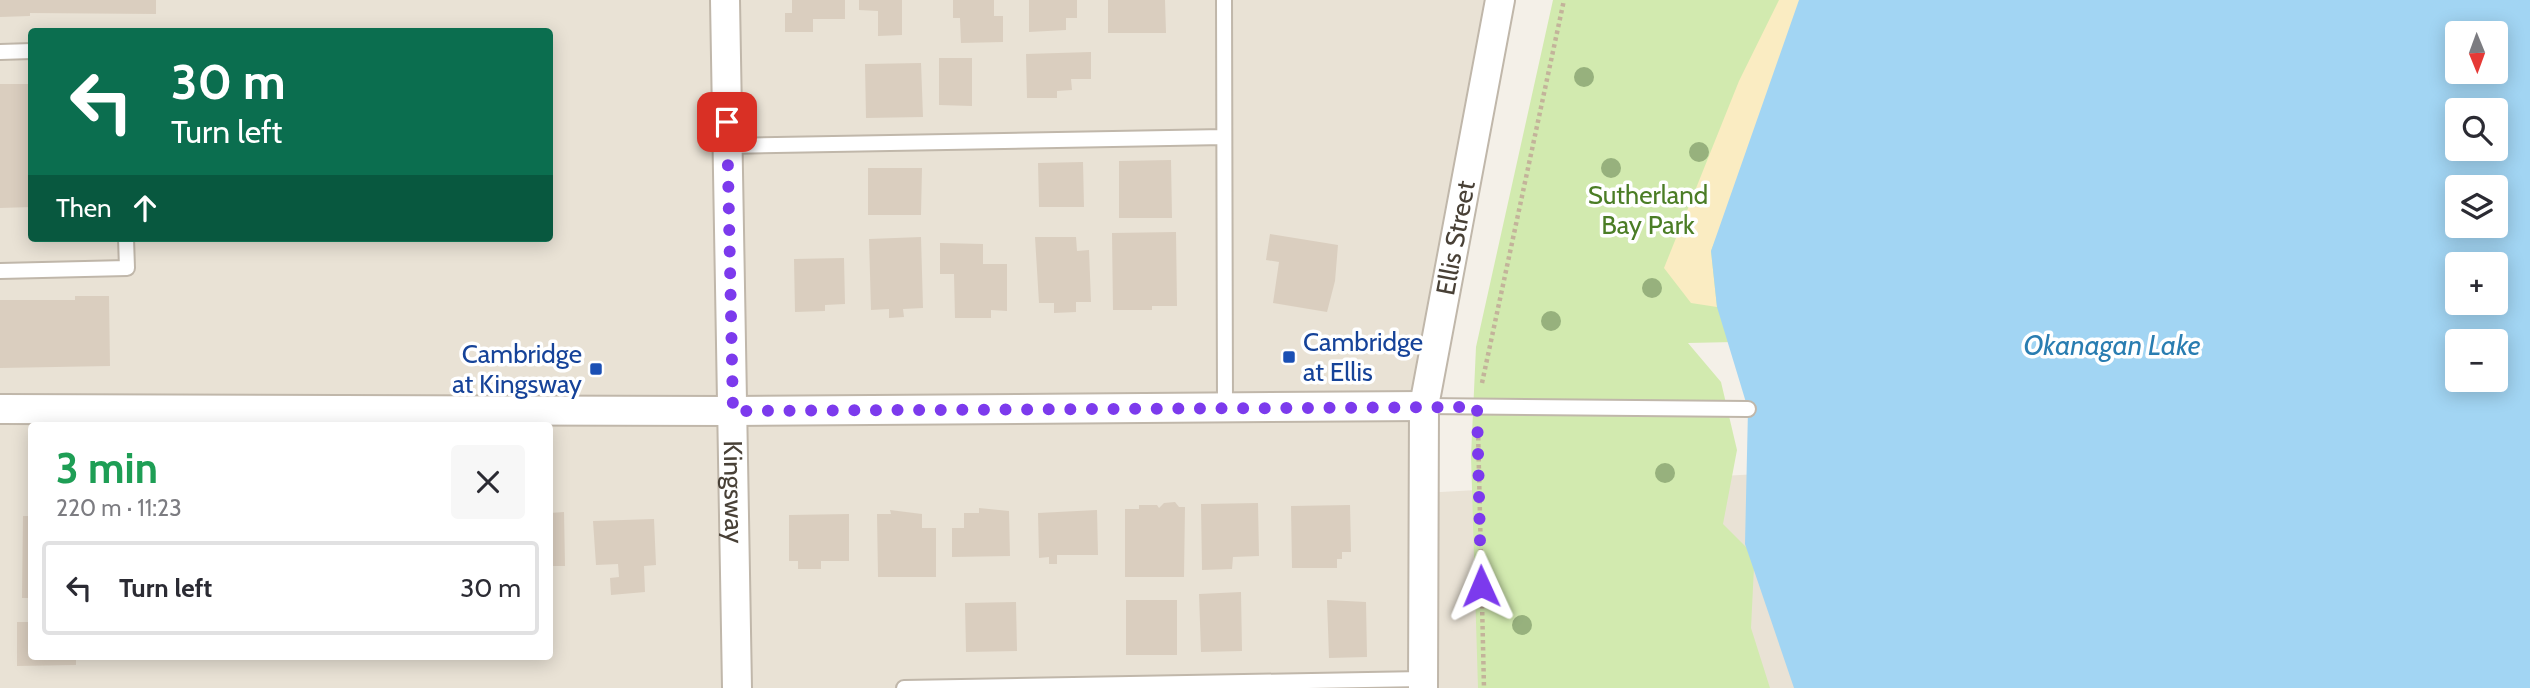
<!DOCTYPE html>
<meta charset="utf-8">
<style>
:root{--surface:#fff;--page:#f7f7f7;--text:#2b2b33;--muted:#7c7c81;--line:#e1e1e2}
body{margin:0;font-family:Cabin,sans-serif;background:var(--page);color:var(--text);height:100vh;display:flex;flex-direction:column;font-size:26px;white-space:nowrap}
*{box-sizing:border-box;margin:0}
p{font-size:23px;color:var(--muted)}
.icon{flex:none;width:38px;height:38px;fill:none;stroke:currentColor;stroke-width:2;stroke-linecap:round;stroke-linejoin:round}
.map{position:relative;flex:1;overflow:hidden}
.drawer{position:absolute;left:28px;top:422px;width:525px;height:238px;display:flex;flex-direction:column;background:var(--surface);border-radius:7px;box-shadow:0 4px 18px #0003}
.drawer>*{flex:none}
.guide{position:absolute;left:28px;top:28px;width:525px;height:214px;border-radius:7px;box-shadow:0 4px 18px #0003;background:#0b6e4f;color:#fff;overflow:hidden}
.needle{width:46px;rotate:179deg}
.controls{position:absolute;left:2445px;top:21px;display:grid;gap:14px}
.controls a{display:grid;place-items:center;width:63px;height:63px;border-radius:7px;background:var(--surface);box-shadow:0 4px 18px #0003;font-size:35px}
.pin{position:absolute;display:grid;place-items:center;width:60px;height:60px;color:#fff;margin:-30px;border-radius:14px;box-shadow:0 4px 10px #0006}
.me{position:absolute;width:77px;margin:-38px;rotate:359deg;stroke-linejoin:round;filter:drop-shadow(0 0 5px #0008)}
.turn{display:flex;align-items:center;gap:24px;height:147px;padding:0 28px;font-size:32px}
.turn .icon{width:91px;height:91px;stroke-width:2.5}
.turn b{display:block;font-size:49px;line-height:60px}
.then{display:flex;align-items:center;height:66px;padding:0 28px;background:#0003;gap:14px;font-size:26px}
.round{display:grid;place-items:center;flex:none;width:74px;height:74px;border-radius:7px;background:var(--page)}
.overview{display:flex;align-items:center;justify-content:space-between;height:119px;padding:0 28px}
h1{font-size:42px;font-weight:800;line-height:52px;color:#1e9e55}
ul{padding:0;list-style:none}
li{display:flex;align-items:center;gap:21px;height:94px;margin:0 14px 10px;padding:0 14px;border:4px solid var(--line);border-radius:7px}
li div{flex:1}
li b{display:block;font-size:26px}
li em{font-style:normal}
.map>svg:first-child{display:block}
</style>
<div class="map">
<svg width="2530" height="688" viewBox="0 0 2530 688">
<rect width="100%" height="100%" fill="#f4f0e8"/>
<!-- residential -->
<path fill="#e9e2d5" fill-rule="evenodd" d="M 0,0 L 1503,0 L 1423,493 L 1795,472 L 1814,688 L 0,688 ZM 32,32 L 550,32 L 550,238 L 32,238 ZM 32,425 L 550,425 L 550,656 L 32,656 Z"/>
<!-- green -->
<path fill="#d2eaaf" d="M 1553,0 L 1821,0 L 1783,341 L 1688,343 L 1721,382 L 1737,450 L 1723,524 L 1748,549 L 1754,567 L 1751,628 L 1770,688 L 1478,688 L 1471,456 L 1476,347 Z"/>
<!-- sand -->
<path fill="#faecc2" d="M 1779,0 L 1810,0 L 1711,251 L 1717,307 L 1691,303 L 1664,268 L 1739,81 Z"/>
<!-- water -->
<path fill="#a2d5f3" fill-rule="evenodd" d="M 1799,0 L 2530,0 L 2530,688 L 1794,688 L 1745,544 L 1748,409 L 1717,307 L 1711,251 ZM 2457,33 L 2496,33 L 2496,72 L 2457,72 ZM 2457,110 L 2496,110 L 2496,149 L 2457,149 ZM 2457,187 L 2496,187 L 2496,226 L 2457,226 ZM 2457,264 L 2496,264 L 2496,303 L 2457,303 ZM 2457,341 L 2496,341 L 2496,380 L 2457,380 Z"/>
<!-- building -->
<path fill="#dacebf" d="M 0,0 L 156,0 L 156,14 L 30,13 L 30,16 L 0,17 Z
M 792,0 L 845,0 L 845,19 L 813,19 L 813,32 L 785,32 L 785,13 L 792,13 Z
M 859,0 L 902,0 L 902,35 L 878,36 L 878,11 L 859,10 Z
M 953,0 L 994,0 L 994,16 L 1003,16 L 1003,42 L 961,43 L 960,18 L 953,18 Z
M 1029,0 L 1077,0 L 1077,18 L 1066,18 L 1066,30 L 1029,32 Z
M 1108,0 L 1165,0 L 1166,33 L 1108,33 Z
M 1091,52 L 1091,79 L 1071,79 L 1072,90 L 1057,91 L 1057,98 L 1027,98 L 1026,54 Z
M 939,58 L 972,58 L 972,106 L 939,105 Z
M 921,63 L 923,117 L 866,118 L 865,64 Z
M 0,84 L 32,84 L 32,207 L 0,208 Z
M 1171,160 L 1172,218 L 1119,218 L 1119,161 Z
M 1083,162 L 1084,207 L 1039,207 L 1038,163 Z
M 868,168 L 922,168 L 921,215 L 868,215 Z
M 1176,232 L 1177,306 L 1152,306 L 1152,310 L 1113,310 L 1112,233 Z
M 1270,234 L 1338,245 L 1335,281 L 1327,312 L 1273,303 L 1279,262 L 1266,260 Z
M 921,237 L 923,308 L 903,309 L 904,317 L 889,318 L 889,309 L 871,310 L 869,239 Z
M 1035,237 L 1076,237 L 1077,251 L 1089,250 L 1091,302 L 1076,302 L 1076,312 L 1054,313 L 1054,303 L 1039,303 Z
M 940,243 L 983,244 L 983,264 L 1007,264 L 1007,311 L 991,310 L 991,318 L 955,318 L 954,274 L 940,274 Z
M 844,258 L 845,304 L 825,305 L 825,311 L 795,312 L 794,259 Z
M 75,296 L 109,296 L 110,366 L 0,368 L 0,300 L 75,300 Z
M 1175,502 L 1179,507 L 1185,507 L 1184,577 L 1125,577 L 1125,509 L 1139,509 L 1139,505 L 1157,505 L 1159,508 L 1164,503 Z
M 1258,503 L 1259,556 L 1233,557 L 1232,569 L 1202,570 L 1201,504 Z
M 1350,505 L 1351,552 L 1342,552 L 1342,559 L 1337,559 L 1337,568 L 1292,568 L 1291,506 Z
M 979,508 L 1009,511 L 1010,556 L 952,557 L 952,528 L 964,528 L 964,513 L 979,513 Z
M 890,510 L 922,514 L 922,528 L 936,528 L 936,577 L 878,577 L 877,514 L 891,514 Z
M 1097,510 L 1098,555 L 1057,555 L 1057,564 L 1049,564 L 1049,557 L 1039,558 L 1038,513 Z
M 564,512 L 565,566 L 550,566 L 550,513 Z
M 849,514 L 849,561 L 821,561 L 821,569 L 798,569 L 798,561 L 789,561 L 789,515 Z
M 23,516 L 32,516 L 32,598 L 22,598 Z
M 654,519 L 656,565 L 644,566 L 645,592 L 611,595 L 610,578 L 619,577 L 618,564 L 596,565 L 593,521 Z
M 1241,592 L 1242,651 L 1201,652 L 1199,594 Z
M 1126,600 L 1177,600 L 1177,655 L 1126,655 Z
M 1327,600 L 1366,602 L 1367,657 L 1329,658 Z
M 1016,602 L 1017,651 L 966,652 L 965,603 Z
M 17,622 L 32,622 L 32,656 L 76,656 L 76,665 L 17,666 Z
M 346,656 L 387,656 L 387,659 L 346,660 Z"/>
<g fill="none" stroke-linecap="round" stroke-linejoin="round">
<defs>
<path id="service" d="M 1224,0 L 1225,408
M 0,52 L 32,51
M 727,146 L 1224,137
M 0,271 L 127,268 L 126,238
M 1424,406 L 1748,409
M 904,688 L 1423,679"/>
<g id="minor">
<path id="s1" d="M 725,0 L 737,688"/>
<path d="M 0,409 L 733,411 L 1424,406"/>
<path id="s2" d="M 1423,688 L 1424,406 L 1500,0"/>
</g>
</defs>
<!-- service casing -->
<use href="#service" stroke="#c0b7aa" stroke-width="18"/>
<!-- minor casing -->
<use href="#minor" stroke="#c0b7aa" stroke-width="32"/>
<!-- path -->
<path stroke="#c3b39a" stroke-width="4.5" stroke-dasharray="3.5 3.5" stroke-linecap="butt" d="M 1482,383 L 1564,0
M 1478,430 L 1484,688"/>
<!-- service -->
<use href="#service" stroke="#fff" stroke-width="14"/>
<!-- minor -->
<use href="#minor" stroke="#fff" stroke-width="28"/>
</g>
<!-- trees -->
<g fill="#97b17d">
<circle cx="1584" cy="77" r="10"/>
<circle cx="1699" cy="152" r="10"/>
<circle cx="1611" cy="168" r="10"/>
<circle cx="1652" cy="288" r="10"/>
<circle cx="1551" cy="321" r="10"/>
<circle cx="1665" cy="473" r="10"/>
<circle cx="1522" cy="625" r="10"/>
</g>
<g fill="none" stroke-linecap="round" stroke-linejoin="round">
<!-- route -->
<path stroke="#7c3aed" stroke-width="12" stroke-dasharray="0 21.6" d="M 727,122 L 733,411 L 1477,407 L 1481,586"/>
</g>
<!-- markers -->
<g fill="#1a4fb4" stroke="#fff" stroke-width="2.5">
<rect x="1282" y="350" width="14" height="14" rx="3.5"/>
<rect x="589" y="362" width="14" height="14" rx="3.5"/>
</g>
<g text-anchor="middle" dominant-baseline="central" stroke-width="7" stroke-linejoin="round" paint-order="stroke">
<!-- park labels -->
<g font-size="26" fill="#4b7d26" stroke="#fff">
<text x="1648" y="195">Sutherland<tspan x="1648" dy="30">Bay Park</tspan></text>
</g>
<!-- street labels -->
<g font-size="26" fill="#484036" stroke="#fff">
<text stroke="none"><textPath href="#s2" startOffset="453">Ellis Street</textPath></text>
<text stroke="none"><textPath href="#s1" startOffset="492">Kingsway</textPath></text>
</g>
<!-- transit labels -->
<g font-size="26" fill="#164399" stroke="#fff" text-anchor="start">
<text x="1303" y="342">Cambridge<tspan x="1303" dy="30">at Ellis</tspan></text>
<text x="582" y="354" text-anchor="end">Cambridge<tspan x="582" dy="30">at Kingsway</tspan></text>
</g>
<!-- water labels -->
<g font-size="28" font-style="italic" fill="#297db1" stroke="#fff">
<text x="2112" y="345">Okanagan Lake</text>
</g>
</g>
</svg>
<div class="controls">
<a><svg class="needle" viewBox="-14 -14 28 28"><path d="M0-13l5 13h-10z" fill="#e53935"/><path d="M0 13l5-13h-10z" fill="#7c7c81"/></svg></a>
<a><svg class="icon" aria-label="search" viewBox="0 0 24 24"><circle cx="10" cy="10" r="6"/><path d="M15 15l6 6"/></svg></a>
<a><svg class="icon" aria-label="layers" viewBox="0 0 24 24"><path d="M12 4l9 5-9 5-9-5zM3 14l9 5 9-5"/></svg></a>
<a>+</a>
<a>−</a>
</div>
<div class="pin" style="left:727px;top:122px;background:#d93025"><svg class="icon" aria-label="arrive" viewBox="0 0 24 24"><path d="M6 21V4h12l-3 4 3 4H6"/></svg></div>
<svg class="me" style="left:1481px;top:586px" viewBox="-20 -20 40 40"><path d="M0-17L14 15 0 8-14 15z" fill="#7c3aed" stroke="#fff" stroke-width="4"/></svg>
<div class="guide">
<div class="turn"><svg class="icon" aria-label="left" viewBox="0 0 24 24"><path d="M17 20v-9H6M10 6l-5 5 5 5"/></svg><div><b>30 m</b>Turn left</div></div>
<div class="then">Then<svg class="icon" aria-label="ahead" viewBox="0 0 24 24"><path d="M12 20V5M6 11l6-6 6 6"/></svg></div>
</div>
<section class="drawer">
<div class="overview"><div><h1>3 min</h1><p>220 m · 11:23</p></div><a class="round"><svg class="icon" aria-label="close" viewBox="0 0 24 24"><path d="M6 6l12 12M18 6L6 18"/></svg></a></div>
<ul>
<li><svg class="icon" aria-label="left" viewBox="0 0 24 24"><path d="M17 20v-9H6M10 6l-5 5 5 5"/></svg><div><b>Turn left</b></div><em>30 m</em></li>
</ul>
</section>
</div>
